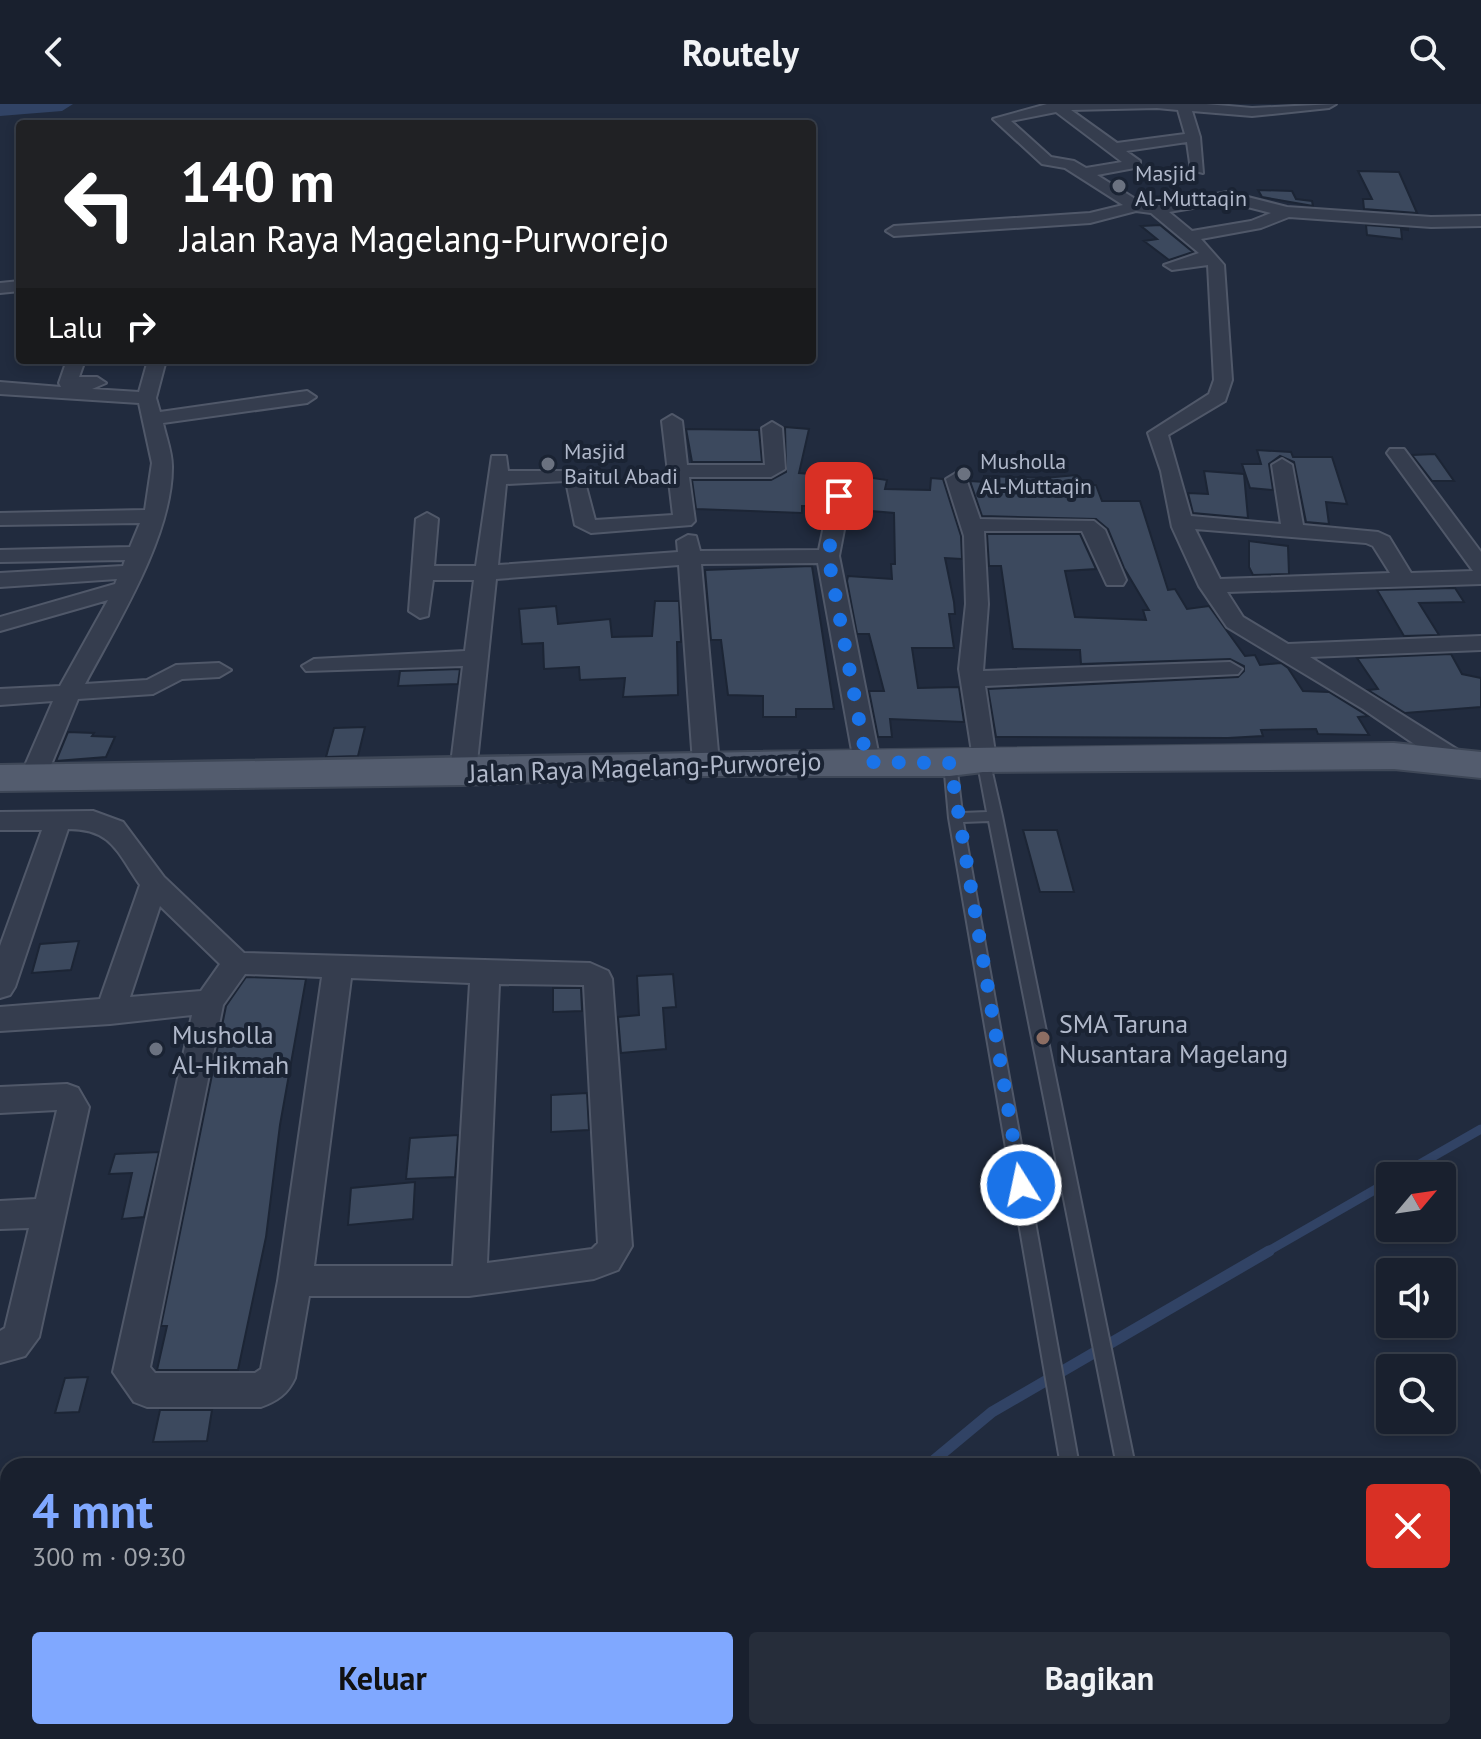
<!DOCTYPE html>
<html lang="id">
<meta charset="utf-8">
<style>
:root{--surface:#19202e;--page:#262d3a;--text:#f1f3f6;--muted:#9fa3aa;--line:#373e4a;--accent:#80a8ff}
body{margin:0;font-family:"PT Sans",sans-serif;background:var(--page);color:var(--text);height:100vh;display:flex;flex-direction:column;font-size:30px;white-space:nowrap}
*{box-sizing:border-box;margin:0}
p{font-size:26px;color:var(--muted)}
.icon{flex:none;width:44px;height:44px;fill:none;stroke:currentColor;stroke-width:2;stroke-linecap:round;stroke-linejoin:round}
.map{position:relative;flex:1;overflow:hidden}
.drawer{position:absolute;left:0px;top:1354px;width:1482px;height:282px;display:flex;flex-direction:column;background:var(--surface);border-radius:24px 24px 0 0;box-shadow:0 4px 12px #0003,0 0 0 2px var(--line)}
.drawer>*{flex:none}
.top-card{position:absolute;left:16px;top:16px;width:800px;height:244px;border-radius:8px;box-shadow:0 4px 12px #0003,0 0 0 2px var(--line);background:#202124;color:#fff;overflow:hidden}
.needle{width:52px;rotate:61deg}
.controls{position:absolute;left:1376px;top:1058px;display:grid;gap:16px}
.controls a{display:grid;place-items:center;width:80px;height:80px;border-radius:8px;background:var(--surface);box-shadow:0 4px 12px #0003,0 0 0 2px var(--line);font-size:40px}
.pin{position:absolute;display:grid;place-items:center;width:68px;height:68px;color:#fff;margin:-34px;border-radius:16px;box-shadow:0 4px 12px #0006}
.me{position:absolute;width:88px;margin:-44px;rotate:350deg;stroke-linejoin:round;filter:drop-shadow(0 0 6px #0008)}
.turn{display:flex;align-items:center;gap:28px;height:168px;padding:0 32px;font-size:36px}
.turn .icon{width:104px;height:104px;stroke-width:2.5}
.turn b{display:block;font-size:56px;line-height:68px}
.then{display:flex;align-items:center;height:76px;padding:0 32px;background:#0003;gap:16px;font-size:30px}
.round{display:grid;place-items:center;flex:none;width:84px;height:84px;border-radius:8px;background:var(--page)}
.summary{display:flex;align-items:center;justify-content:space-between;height:136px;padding:0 32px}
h1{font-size:48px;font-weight:600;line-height:60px;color:var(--accent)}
.action{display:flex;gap:16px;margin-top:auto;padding:16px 32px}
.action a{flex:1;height:92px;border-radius:8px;background:var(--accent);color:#111;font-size:32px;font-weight:600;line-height:92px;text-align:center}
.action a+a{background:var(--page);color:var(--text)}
header{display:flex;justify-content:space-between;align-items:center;height:104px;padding:0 32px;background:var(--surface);font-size:36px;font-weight:600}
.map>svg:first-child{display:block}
</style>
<header><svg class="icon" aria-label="back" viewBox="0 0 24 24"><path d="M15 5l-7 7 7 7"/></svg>Routely<svg class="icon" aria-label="search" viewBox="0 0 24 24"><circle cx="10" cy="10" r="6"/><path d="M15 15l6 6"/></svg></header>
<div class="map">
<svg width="1481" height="1635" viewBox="0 0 1481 1635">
<rect width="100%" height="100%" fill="#212b3e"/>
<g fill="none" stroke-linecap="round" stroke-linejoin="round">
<!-- stream-far1 -->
<path stroke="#314365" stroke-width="9" d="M 1399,1072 L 1481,1025
M 1265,1149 L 1390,1077"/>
<!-- stream -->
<path stroke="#314365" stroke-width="11" d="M 927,1362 L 992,1308 L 1269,1147
M 328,1635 L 358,1628"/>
<!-- river -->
<path fill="#314365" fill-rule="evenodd" d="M 0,0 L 73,0 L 62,7 L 0,12 Z"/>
</g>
<!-- building -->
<path fill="#3c495e" stroke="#1c2535" stroke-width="2" d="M 1358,67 L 1399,68 L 1417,109 L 1364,105 L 1363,95 L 1372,95 Z
M 1258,86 L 1292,87 L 1296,95 L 1312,97 L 1313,102 L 1262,93 Z
M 1160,121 L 1193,148 L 1169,156 L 1144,137 L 1157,135 L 1141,122 Z
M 1366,121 L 1408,124 L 1408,126 L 1401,125 L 1402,135 L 1367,131 Z
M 785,323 L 809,325 L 799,369 L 811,370 L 809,402 L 802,402 L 802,409 L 696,405 L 692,376 L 771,376 L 786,368 Z
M 686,325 L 759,326 L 762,358 L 692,358 Z
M 1257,346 L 1291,348 L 1293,353 L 1332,353 L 1347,400 L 1326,398 L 1329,420 L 1306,418 L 1294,358 L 1280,352 L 1269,360 L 1273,386 L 1250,384 L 1242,360 L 1261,360 Z
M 1435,350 L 1454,377 L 1432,377 L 1412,351 Z
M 1204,367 L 1244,370 L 1248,414 L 1193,409 L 1188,389 L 1208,390 Z
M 1077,371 L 1084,381 L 1096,381 L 1102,397 L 1140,397 L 1168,486 L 1175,485 L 1187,505 L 1209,502 L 1245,552 L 1255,551 L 1260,561 L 1281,559 L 1288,564 L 1303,587 L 1329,588 L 1368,612 L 1358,613 L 1369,631 L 1318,630 L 1316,625 L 1261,626 L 1263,632 L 1228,634 L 996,633 L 988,585 L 1238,573 L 1244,567 L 1244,562 L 1230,555 L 1081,560 L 1080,546 L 1013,545 L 1001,462 L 989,462 L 987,430 L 1080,430 L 1096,465 L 1065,467 L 1075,513 L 1146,516 L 1143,506 L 1149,506 L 1124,464 L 1108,425 L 1096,415 L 982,412 L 970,377 L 984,378 L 984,372 L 1044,374 Z
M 866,373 L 887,376 L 885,385 L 930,386 L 931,374 L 943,375 L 961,432 L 962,455 L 945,454 L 954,498 L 955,510 L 949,510 L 954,544 L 912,544 L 918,584 L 959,583 L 964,618 L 890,615 L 892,633 L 878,633 L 869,587 L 884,587 L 869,530 L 857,530 L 847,477 L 848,472 L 892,475 L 891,460 L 895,460 L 894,409 L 859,406 Z
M 1249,437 L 1288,442 L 1289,470 L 1253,471 L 1249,463 Z
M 812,462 L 834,605 L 796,605 L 796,613 L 763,613 L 763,592 L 728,591 L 721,536 L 711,536 L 705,466 Z
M 1455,484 L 1464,498 L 1419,499 L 1439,531 L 1404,532 L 1377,486 Z
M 655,497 L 679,497 L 681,538 L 677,538 L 678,591 L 623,593 L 625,574 L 580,576 L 579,563 L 544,565 L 543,539 L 522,540 L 519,505 L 556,502 L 558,520 L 610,515 L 612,533 L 652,532 Z
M 1451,550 L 1462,570 L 1481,574 L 1481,603 L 1405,609 L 1368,586 L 1378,585 L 1357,554 Z
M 460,565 L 458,580 L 398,582 L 400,567 Z
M 365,623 L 358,652 L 326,653 L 334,624 Z
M 68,628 L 94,629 L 92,632 L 115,633 L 106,653 L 56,657 Z
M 1023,726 L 1057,726 L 1074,788 L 1040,788 Z
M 79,837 L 71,866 L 32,869 L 40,840 Z
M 673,870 L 676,903 L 663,904 L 666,945 L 621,949 L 618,913 L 639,911 L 637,872 Z
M 246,873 L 306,875 L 280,1021 L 266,1133 L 238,1266 L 157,1266 L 167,1222 L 161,1222 L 226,902 Z
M 553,884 L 581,884 L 582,907 L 553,908 Z
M 587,989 L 589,1026 L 551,1028 L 551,991 Z
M 458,1031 L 455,1073 L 406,1075 L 410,1034 Z
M 159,1048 L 144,1113 L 122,1115 L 132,1069 L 109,1070 L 115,1050 Z
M 415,1078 L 413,1115 L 348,1121 L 351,1084 Z
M 88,1273 L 79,1308 L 55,1309 L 65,1274 Z
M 160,1306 L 212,1306 L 207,1337 L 153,1338 Z"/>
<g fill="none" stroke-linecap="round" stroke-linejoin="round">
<defs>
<path id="service" d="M 983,651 L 989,655 L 1002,712 L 1135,1362 L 1117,1362 L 989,717 L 963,718 L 1079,1362 L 1061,1362 L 949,714 L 944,659 L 950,655 L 956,659 L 962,709 L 987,708 L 977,655 Z
M 1042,1628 L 1070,1628 L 1067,1635 L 1039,1635 Z
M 1251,1628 L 1283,1628 L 1286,1635 L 1254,1635 Z"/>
<path id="minor" d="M 1047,0 L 1206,0 L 1252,4 L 1336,0 L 1329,4 L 1252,12 L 1192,7 L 1200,33 L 1203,69 L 1191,66 L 1187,38 L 1126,47 L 1140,57 L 1140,63 L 1097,71 L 1140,98 L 1156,100 L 1228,88 L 1287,103 L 1431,113 L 1481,112 L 1481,122 L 1431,123 L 1289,113 L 1261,124 L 1201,135 L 1224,161 L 1232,276 L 1225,297 L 1168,331 L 1191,412 L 1281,420 L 1272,361 L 1282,355 L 1292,361 L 1303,421 L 1378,428 L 1389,433 L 1411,469 L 1473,467 L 1387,349 L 1390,345 L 1404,345 L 1481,448 L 1481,480 L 1227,488 L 1243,513 L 1288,540 L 1481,532 L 1481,546 L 1310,553 L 1466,651 L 1470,657 L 1466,663 L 1448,663 L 1363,605 L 1227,523 L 1199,482 L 1172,423 L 1161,367 L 1148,329 L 1209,290 L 1214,276 L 1208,161 L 1172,166 L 1164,161 L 1199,149 L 1151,109 L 1136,107 L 1090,119 L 894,132 L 886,127 L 894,122 L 1090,109 L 1123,101 L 1065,64 L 1042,60 L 993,15 ZM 1157,4 L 1178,6 L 1185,30 L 1117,39 L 1071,6 ZM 1056,8 L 1122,58 L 1086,64 L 1074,57 L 1051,53 L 1011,17 ZM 1228,98 L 1271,109 L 1251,117 L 1192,127 L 1169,108 ZM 1195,425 L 1366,439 L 1373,442 L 1390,469 L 1220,475 Z
M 20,177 L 20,187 L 0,189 L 0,179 Z
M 67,256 L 85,256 L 79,273 L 97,273 L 106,279 L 92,285 L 139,288 L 148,256 L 166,256 L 156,294 L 160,308 L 307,287 L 316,293 L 307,299 L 163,319 C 166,333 172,348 172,362 C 173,431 117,520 85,580 L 147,576 L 176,561 L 219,559 L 231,566 L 219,573 L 182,575 L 153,590 L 78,595 L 46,673 L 42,679 L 24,679 L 20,673 L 53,597 L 0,601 L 0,585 L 60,582 L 108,496 L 0,527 L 0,513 L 115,480 L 117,475 L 0,483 L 0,469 L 123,462 L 125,456 L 0,458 L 0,446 L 130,443 L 140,419 L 0,421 L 0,409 L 145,406 L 152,359 L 139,299 L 0,290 L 0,278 L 61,283 L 59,279 Z
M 672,311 L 682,317 L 687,361 L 765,361 L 762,324 L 772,318 L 782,324 L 785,365 L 771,373 L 689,373 L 695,417 L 691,421 L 591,429 L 575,421 L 566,377 L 506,380 L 498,461 L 678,448 L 677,437 L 688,431 L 696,432 L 700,447 L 819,446 L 834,373 L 844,367 L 851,369 L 854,373 L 839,452 L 880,658 L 876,664 L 858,664 L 854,658 L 818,459 L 701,460 L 719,659 L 715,665 L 697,665 L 693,659 L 679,461 L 496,475 L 476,668 L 472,674 L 454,674 L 450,668 L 463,562 L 306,567 L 302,562 L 314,555 L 465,547 L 474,476 L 433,476 L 428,512 L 420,514 L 409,507 L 416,415 L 427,409 L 438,415 L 434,462 L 476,462 L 492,352 L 506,352 L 508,367 L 582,367 L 595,416 L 673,411 L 662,317 Z
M 956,369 L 966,375 L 980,415 L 1094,417 L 1105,426 L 1126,476 L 1123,481 L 1107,481 L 1082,427 L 984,427 L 988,500 L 983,567 L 1230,558 L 1242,565 L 1238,570 L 985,582 L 996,655 L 992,661 L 974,661 L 959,565 L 966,500 L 964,432 L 946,375 Z
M 93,707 L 123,718 L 164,773 L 244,849 L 590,859 L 608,867 L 612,875 L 632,1142 L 618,1166 L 594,1175 L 469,1192 L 309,1192 L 295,1274 C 288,1290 277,1297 261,1303 L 147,1303 L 134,1298 L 113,1268 L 192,911 L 110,920 L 0,927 L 0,903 L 100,895 L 140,781 C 117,748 112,725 68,725 L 15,883 L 10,891 L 0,894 L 0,842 L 42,726 L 0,726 L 0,708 ZM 160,802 L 220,860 L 201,887 L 130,893 ZM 245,870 L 322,873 L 278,1177 L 261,1265 L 255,1269 L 155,1269 L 150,1263 L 223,901 ZM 351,874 L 470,879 L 453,1162 L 314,1162 ZM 499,880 L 584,881 L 598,1139 L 592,1145 L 487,1159 Z
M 67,980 L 78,984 L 89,1003 L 39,1233 L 25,1252 L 0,1259 L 0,1227 L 5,1224 L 29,1124 L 0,1125 L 0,1097 L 36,1095 L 57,1006 L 0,1009 L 0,983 Z"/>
<path id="primary" d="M 1394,639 L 1481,648 L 1481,674 L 1394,665 L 983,668 L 950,672 L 706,672 L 463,681 L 0,687 L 0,661 C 465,655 929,642 1394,639 Z"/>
</defs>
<!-- service casing -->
<use href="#service" stroke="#505869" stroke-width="4"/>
<!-- minor casing -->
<use href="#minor" stroke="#505869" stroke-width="4"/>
<!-- primary casing -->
<use href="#primary" stroke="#3e4757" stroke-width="4"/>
<!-- service -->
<use href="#service" fill="#353d4e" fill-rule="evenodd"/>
<!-- minor -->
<use href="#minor" fill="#353d4e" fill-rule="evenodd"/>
<!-- primary -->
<use href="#primary" fill="#535c6e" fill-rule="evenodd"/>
</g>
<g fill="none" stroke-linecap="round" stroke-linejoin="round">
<!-- route -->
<path stroke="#1a73e8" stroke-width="14" stroke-dasharray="0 25.2" d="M 839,392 L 828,452 L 867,658 L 950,659 L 1021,1081"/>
</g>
<!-- markers -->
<g fill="#6b7280" stroke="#1a2333" stroke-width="3">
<circle cx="1119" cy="82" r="8"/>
<circle cx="548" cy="360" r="8"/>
<circle cx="964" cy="370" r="8"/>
<circle cx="156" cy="945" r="8"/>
</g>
<circle fill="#8d6e63" stroke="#1a2333" stroke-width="3" cx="1043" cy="934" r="8"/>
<g text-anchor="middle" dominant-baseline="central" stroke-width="8" stroke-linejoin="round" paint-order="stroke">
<!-- far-poi labels -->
<g font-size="22" fill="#b0b8ca" stroke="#1a2333" text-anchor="start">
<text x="1135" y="69">Masjid<tspan x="1135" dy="25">Al-Muttaqin</tspan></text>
<text x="564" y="347">Masjid<tspan x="564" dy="25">Baitul Abadi</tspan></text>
<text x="980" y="357">Musholla<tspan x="980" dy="25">Al-Muttaqin</tspan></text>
</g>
<!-- street labels -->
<g font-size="26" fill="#b0b8ca" stroke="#1a2333">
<text transform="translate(645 663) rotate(-2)">Jalan Raya Magelang-Purworejo</text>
</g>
<!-- poi labels -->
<g font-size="26" fill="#b0b8ca" stroke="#1a2333" text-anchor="start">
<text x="1059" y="919">SMA Taruna<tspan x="1059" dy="30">Nusantara Magelang</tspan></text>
<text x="172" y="930">Musholla<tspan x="172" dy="30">Al-Hikmah</tspan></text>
</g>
</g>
</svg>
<div class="controls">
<a><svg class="needle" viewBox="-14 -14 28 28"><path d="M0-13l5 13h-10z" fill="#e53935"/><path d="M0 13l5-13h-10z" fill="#9fa3aa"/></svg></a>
<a><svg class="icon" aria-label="sound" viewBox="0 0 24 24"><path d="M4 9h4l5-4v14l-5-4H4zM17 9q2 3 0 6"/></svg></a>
<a><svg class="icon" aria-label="search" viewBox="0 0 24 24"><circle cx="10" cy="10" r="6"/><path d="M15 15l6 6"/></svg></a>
</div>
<div class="pin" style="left:839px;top:392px;background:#d93025"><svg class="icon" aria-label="arrive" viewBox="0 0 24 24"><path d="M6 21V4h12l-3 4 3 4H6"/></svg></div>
<svg class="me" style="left:1021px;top:1081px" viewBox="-20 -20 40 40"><circle r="17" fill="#1a73e8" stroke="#fff" stroke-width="3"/><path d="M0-11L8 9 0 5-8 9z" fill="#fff"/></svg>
<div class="top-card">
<div class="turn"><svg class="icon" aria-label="left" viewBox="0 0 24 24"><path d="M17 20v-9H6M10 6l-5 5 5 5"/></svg><div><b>140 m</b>Jalan Raya Magelang-Purworejo</div></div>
<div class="then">Lalu<svg class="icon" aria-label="right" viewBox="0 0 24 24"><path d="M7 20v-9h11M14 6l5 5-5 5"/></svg></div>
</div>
<section class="drawer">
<div class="summary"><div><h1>4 mnt</h1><p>300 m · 09:30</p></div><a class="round" style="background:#d93025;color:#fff"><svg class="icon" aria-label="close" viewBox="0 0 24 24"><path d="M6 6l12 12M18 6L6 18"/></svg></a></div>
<div class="action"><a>Keluar</a><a>Bagikan</a></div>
</section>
</div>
